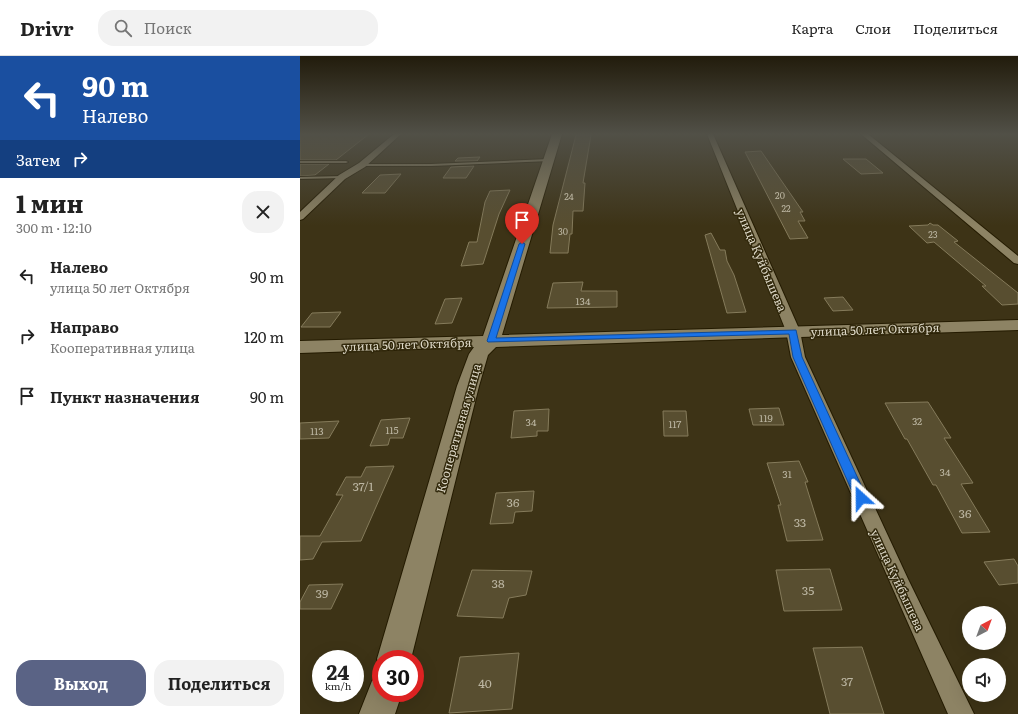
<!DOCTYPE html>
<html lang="ru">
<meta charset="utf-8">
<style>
:root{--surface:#fff;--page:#f2f2f2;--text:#222;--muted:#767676;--line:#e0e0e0;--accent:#5a6385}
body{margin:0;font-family:Literata,serif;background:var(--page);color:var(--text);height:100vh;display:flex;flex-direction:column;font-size:15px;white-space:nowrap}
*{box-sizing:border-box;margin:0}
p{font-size:13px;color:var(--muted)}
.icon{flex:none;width:22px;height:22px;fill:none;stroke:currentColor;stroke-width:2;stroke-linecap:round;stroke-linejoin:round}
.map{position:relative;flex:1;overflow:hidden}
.panel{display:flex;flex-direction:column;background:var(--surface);width:300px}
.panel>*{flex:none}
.top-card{background:#1a4fa0;color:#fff;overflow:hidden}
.needle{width:26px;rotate:41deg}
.buttons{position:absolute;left:662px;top:550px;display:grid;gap:8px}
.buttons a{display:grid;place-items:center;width:44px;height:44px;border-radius:50%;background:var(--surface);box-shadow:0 4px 16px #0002;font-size:20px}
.speed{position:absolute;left:12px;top:594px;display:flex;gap:8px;font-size:20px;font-weight:700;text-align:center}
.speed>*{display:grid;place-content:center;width:52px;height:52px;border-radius:50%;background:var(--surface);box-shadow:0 4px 16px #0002;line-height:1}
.speed small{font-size:10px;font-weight:400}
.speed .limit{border:6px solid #d22;background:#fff;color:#111}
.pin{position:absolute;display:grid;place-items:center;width:34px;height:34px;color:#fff;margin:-41px -17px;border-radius:50% 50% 50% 0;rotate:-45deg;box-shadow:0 0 4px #0007}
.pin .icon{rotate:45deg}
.me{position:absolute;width:44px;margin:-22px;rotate:336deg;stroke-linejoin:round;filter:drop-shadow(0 0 3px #0008)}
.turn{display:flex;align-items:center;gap:14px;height:84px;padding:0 16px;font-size:18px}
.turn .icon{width:52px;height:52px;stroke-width:2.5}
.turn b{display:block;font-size:28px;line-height:34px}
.then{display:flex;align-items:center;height:38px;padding:0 16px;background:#0003;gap:8px;font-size:15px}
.round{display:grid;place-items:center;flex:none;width:42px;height:42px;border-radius:16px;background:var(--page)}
.overview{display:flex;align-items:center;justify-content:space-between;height:68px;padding:0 16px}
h1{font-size:24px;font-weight:700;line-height:30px}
.button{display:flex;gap:8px;margin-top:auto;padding:8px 16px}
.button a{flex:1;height:46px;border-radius:16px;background:var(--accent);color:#fff;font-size:16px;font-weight:700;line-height:46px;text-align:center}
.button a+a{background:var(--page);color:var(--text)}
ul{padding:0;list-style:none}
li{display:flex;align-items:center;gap:12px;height:60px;padding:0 16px}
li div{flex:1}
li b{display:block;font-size:15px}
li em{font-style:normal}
header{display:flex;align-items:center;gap:24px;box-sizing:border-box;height:56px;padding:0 20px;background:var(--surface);border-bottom:1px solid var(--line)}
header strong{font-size:19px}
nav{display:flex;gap:22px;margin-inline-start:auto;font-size:14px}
.search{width:280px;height:36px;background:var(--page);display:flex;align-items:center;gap:10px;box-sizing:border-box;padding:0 14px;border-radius:16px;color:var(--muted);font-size:15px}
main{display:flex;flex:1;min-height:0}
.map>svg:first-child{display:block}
</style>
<header>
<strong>Drivr</strong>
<div class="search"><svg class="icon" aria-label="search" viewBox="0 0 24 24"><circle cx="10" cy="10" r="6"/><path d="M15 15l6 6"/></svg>Поиск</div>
<nav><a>Карта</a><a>Слои</a><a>Поделиться</a></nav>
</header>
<main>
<section class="panel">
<div class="top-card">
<div class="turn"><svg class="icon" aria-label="left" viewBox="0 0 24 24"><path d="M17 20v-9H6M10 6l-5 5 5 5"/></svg><div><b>90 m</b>Налево</div></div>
<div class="then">Затем<svg class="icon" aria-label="right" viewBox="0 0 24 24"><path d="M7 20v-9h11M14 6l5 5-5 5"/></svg></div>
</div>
<div class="overview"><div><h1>1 мин</h1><p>300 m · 12:10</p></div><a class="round"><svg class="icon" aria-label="close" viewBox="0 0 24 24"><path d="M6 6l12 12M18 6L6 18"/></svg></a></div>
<ul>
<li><svg class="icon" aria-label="left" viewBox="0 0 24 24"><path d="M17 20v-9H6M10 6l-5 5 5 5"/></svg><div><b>Налево</b><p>улица 50 лет Октября</p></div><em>90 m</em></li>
<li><svg class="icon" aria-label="right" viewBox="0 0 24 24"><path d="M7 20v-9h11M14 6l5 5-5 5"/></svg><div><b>Направо</b><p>Кооперативная улица</p></div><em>120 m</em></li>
<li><svg class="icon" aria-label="arrive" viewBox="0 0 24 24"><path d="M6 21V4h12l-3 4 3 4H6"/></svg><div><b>Пункт назначения</b></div><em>90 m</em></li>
</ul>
<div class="button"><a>Выход</a><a>Поделиться</a></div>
</section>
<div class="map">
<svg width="718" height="658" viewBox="0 0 718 658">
<rect width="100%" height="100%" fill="#3d3316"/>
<!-- building -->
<path fill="#584e30" stroke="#857b5b" d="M 0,78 L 69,78 L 36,104 L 0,104 Z
M 276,79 L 291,79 L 283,127 L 285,127 L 283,155 L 273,155 L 272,178 L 270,178 L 268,197 L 250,197 L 253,169 Z
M 461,95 L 503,156 L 500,156 L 505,165 L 498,165 L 508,182 L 490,183 L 445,96 Z
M 180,101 L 177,105 L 155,105 L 158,102 Z
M 543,103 L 566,103 L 583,117 L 561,118 Z
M 0,108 L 29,108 L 15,119 L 0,120 Z
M 174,110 L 166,122 L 143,122 L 151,111 Z
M 101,118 L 85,137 L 62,137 L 80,119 Z
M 210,134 L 199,158 L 183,208 L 161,210 L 169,186 L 177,186 L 185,146 L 190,135 Z
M 630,167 L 633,169 L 638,169 L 658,185 L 654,186 L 718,237 L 718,248 L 702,249 L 682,230 L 686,230 L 634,186 L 627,187 L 609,170 L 628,169 Z
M 411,177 L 420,194 L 425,194 L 427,205 L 434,219 L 446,256 L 427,257 L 405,179 Z
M 283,226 L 281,235 L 317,235 L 317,251 L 247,252 L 253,227 Z
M 543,241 L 553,254 L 533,255 L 524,242 Z
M 162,242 L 152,267 L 135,268 L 145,243 Z
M 41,256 L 30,271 L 1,271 L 12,257 Z
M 628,346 L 651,382 L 644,382 L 673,427 L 661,428 L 690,476 L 662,477 L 636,429 L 633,429 L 607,383 L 605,383 L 585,347 Z
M 479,352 L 484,369 L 453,369 L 449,353 Z
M 249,353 L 248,375 L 237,375 L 237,380 L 211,382 L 214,355 Z
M 363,355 L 386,355 L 388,380 L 364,380 Z
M 110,362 L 103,382 L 90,382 L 88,389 L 70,390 L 81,364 Z
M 39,365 L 29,382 L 0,383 L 0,367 Z
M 499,405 L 508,426 L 505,426 L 523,484 L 487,485 L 478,449 L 481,449 L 467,407 Z
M 94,410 L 61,485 L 22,486 L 13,503 L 0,504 L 0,480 L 20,480 L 43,439 L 36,439 L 46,421 L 61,421 L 66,411 Z
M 234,435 L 232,455 L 215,456 L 213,467 L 190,468 L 196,437 Z
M 714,503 L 718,510 L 718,527 L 699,529 L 684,506 Z
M 530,513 L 542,554 L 484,555 L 476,514 Z
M 172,514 L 232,515 L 226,539 L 209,542 L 203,562 L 157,560 Z
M 43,528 L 31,553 L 0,553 L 0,546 L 9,529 Z
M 562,591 L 584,658 L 530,658 L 513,592 Z
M 219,597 L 212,653 L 149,657 L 160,601 Z"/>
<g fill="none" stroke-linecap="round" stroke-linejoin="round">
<defs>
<path id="lane" d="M 249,103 L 250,105 L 131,110 L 62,110 L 60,109 L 62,108 L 131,108 Z
M 0,105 L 46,105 L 48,106 L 46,107 L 0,107 Z
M 43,120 L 44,121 L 42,122 L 0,123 L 0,121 Z"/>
<path id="street" d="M 94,78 L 101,78 L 65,111 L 45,123 L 3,163 L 0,164 L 0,156 L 39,119 L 59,107 Z
M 407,78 L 413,78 L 500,275 L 505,301 L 608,523 L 674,658 L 648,658 L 491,301 L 486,275 Z
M 561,78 L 568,78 L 718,200 L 718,208 L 714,207 Z"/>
<path id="secondary" d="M 252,78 L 262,78 L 202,279 L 718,264 L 718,274 L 196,291 L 188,299 L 179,330 L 111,603 L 81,603 L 81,612 L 77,603 L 157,330 L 169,298 L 174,291 L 0,297 L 0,285 L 183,280 Z
M 81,621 L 81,637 L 102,637 L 95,658 L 59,658 L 72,625 Z"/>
</defs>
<!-- lane casing -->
<use href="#lane" stroke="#241b00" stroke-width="2"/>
<!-- street casing -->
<use href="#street" stroke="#241b00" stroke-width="2"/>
<!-- secondary casing -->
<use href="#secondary" stroke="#241b00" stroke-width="2"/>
<!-- lane -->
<use href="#lane" fill="#8d8364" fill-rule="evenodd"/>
<!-- street -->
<use href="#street" fill="#8d8364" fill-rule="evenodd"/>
<!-- secondary -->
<use href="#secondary" fill="#8d8364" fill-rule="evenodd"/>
</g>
<!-- sky -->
<linearGradient id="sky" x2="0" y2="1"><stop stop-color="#221c0c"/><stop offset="0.46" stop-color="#515047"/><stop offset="1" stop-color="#515047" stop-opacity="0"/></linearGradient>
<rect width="718" height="170" fill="url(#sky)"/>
<!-- route -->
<path fill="#1a73e8" stroke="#114b97" d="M 222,186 L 225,188 L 196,282 L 496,274 L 502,301 L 567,442 L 565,445 L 557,445 L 555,442 L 493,301 L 489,278 L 188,286 L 187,285 L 219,188 Z"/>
<g text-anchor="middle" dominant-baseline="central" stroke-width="3" stroke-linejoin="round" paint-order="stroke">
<!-- far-number labels -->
<g font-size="9" fill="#bcb6a2">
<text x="480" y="139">20</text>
<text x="269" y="140">24</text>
<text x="486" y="152">22</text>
<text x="263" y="175">30</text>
<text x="633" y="178">23</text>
</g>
<!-- number labels -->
<g font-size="10" fill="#bcb6a2">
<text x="283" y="244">134</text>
<text x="466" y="361">119</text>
<text x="617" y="364">32</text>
<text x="231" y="365">34</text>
<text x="375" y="367">117</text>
<text x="92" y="373">115</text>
<text x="17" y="374">113</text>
<text x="645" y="415">34</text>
<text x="487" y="417">31</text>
</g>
<!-- street labels -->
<g font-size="12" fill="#ded9c8" stroke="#32290c">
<text transform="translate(462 204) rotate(67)">улица Куйбышева</text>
<text transform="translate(575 273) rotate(-2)">улица 50 лет Октября</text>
<text transform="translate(107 288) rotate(-2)">улица 50 лет Октября</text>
<text transform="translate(158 372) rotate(-74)">Кооперативная улица</text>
<text transform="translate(598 524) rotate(65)">улица Куйбышева</text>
</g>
<!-- near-number labels -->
<g font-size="12" fill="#bcb6a2">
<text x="63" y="430">37/1</text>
<text x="213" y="446">36</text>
<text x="665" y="457">36</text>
<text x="500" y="466">33</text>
<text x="198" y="527">38</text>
<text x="508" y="534">35</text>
<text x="22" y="537">39</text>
<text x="547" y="625">37</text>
<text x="185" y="627">40</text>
</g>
</g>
</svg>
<div class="buttons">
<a><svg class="needle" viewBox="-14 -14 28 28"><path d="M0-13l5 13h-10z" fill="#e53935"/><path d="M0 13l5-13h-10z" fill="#767676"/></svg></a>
<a><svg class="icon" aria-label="sound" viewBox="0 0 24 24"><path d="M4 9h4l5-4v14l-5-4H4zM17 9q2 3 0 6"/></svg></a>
</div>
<div class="speed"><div>24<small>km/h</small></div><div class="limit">30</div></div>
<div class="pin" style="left:222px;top:188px;background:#d93025"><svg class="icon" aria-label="arrive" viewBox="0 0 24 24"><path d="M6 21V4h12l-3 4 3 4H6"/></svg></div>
<svg class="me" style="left:561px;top:442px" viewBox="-20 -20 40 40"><path d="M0-17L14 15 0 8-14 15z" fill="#1a73e8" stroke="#fff" stroke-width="4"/></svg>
</div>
</main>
